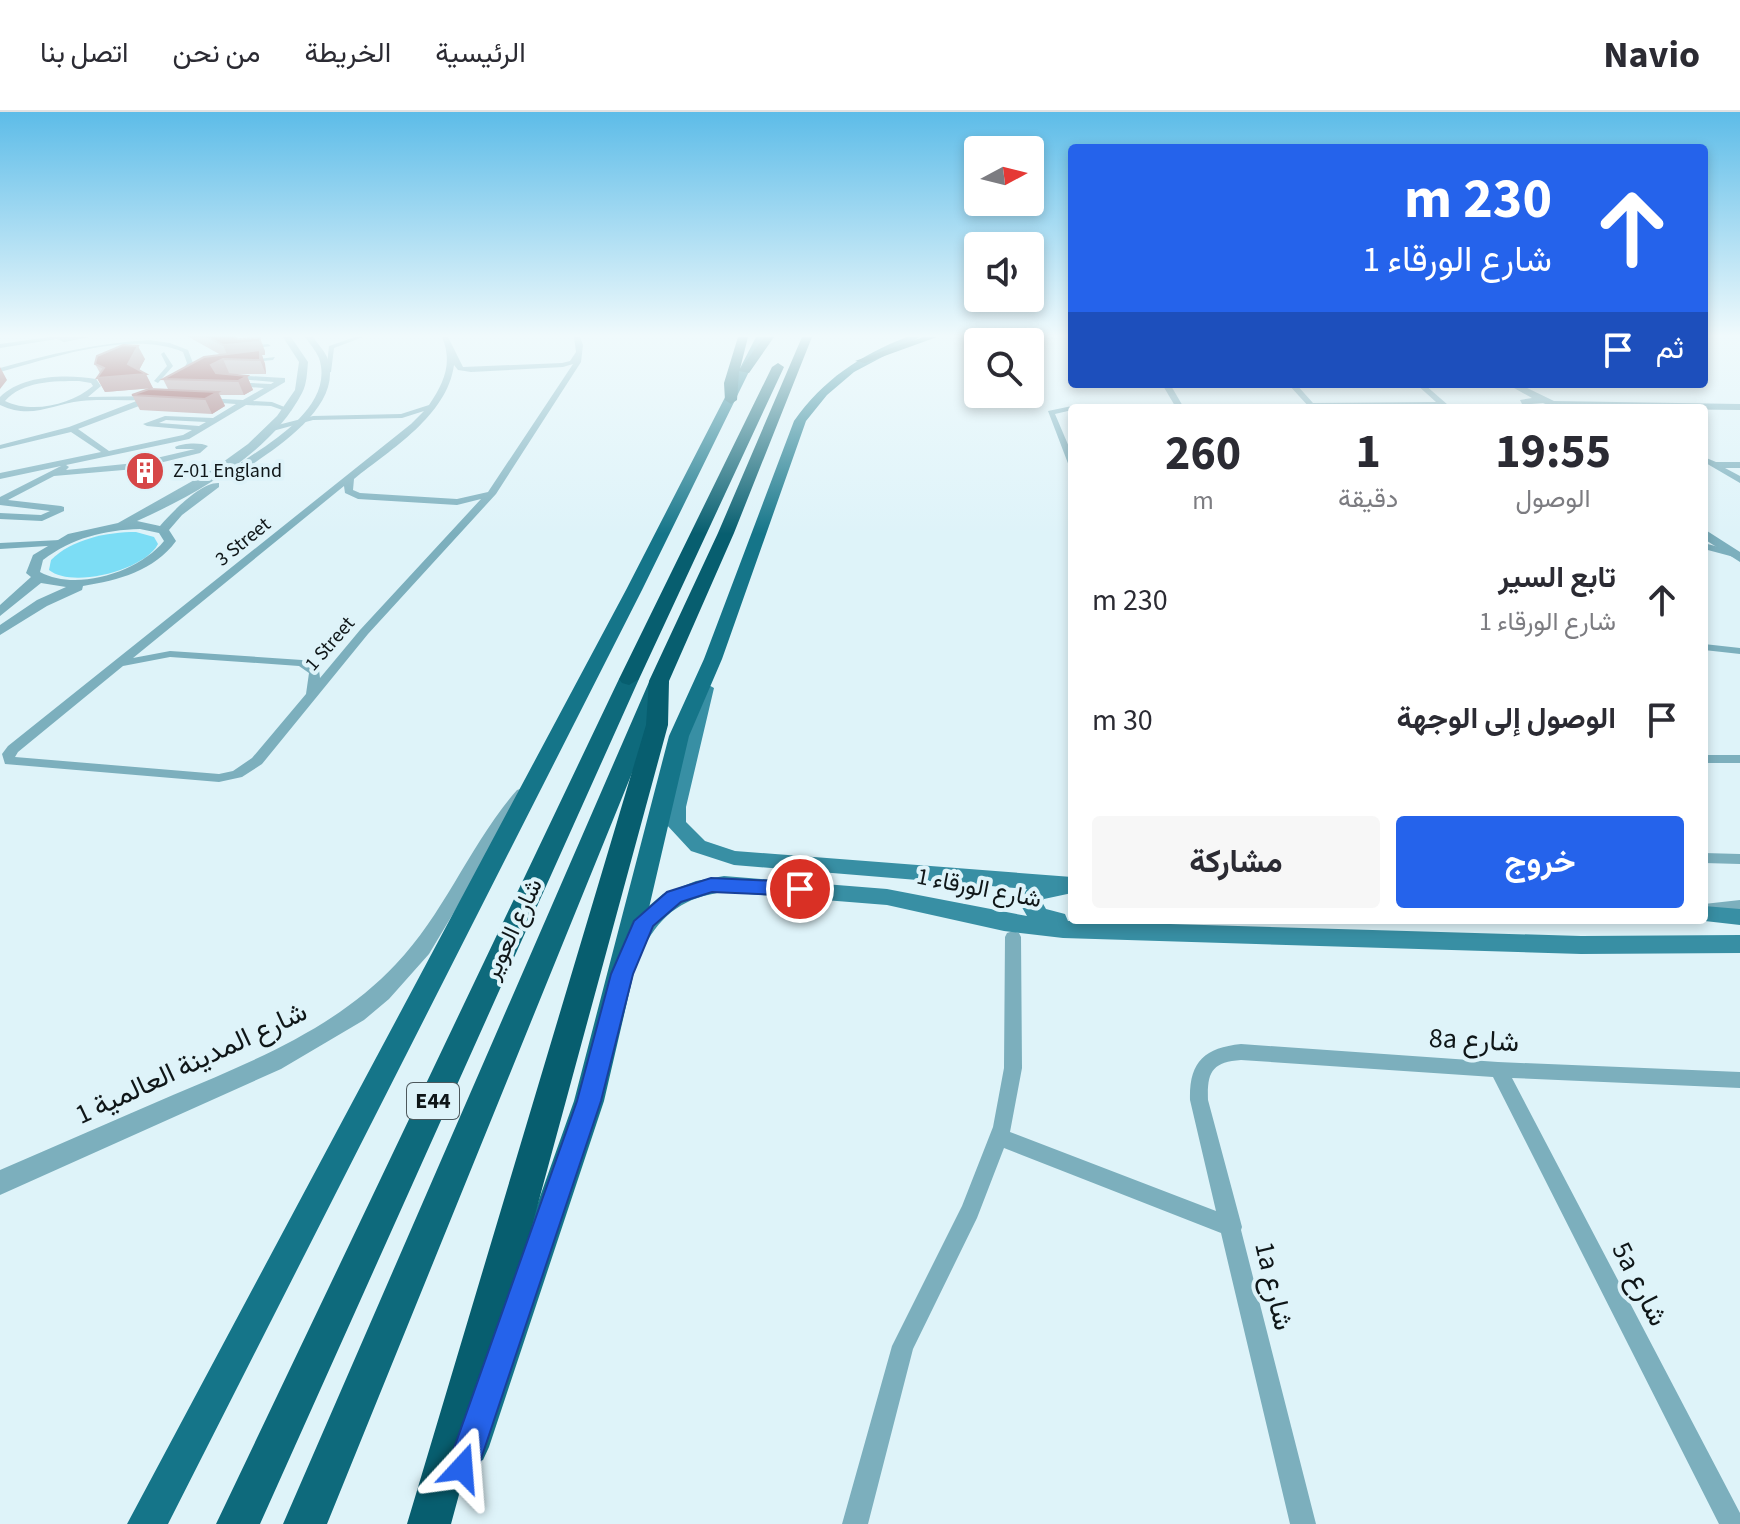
<!DOCTYPE html>
<html lang="ar">
<meta charset="utf-8">
<style>
:root{--surface:#fff;--page:#f7f7f7;--text:#2b2b33;--muted:#7c7c81;--line:#e1e1e2;--accent:#2563eb}
body{margin:0;font-family:"Source Sans 3",Vazirmatn,sans-serif;background:var(--page);color:var(--text);direction:rtl;height:100vh;display:flex;flex-direction:column;font-size:30px;white-space:nowrap}
*{box-sizing:border-box;margin:0}
p{font-size:26px;color:var(--muted)}
.icon{flex:none;width:44px;height:44px;fill:none;stroke:currentColor;stroke-width:2;stroke-linecap:round;stroke-linejoin:round}
.map{position:relative;flex:1;overflow:hidden;direction:ltr}
.drawer{position:absolute;left:1068px;top:292px;width:640px;height:520px;display:flex;flex-direction:column;background:var(--surface);border-radius:8px;box-shadow:0 4px 12px #0003;direction:rtl}
.drawer>*{flex:none}
.top-card{position:absolute;left:1068px;top:32px;width:640px;height:244px;border-radius:8px;box-shadow:0 4px 12px #0003;direction:rtl;background:#2563eb;color:#fff;overflow:hidden}
.needle{width:52px;rotate:83deg}
.controls{position:absolute;left:964px;top:24px;display:grid;gap:16px}
.controls a{display:grid;place-items:center;width:80px;height:80px;border-radius:8px;background:var(--surface);box-shadow:0 4px 12px #0003;font-size:40px}
.pin{position:absolute;display:grid;place-items:center;width:68px;height:68px;color:#fff;margin:-34px;border:4px solid #fff;border-radius:50%;box-shadow:0 2px 8px #0007}
.me{position:absolute;width:88px;margin:-44px;rotate:19deg;stroke-linejoin:round;filter:drop-shadow(0 0 6px #0008)}
.turn{display:flex;align-items:center;gap:28px;height:168px;padding:0 24px;font-size:36px}
.turn .icon{width:104px;height:104px;stroke-width:2.5}
.turn b{display:block;font-size:56px;line-height:68px}
.then{display:flex;align-items:center;height:76px;padding:0 24px;background:#0003;gap:16px;font-size:30px}
.eta{display:flex;justify-content:space-evenly;align-items:center;height:136px;text-align:center}
.eta b{font-size:48px;font-weight:700;line-height:56px}
.button{display:flex;gap:16px;margin-top:auto;padding:16px 24px}
.button a{flex:1;height:92px;border-radius:8px;background:var(--accent);color:#fff;font-size:32px;font-weight:700;line-height:92px;text-align:center}
.button a+a{background:var(--page);color:var(--text)}
ul{padding:0;list-style:none}
li{display:flex;align-items:center;gap:24px;height:120px;padding:0 24px}
li div{flex:1}
li b{display:block;font-size:30px}
li em{font-style:normal}
header{display:flex;align-items:center;gap:48px;box-sizing:border-box;height:112px;padding:0 40px;background:var(--surface);border-bottom:2px solid var(--line)}
header strong{font-size:38px}
nav{display:flex;gap:44px;margin-inline-start:auto;font-size:28px}
.map>svg:first-child{display:block}
</style>
<header>
<strong>Navio</strong>
<nav><a>الرئيسية</a><a>الخريطة</a><a>من نحن</a><a>اتصل بنا</a></nav>
</header>
<div class="map">
<svg width="1740" height="1412" viewBox="0 0 1740 1412">
<rect width="100%" height="100%" fill="#def3f9"/>
<!-- green -->
<path fill="#7cddf5" d="M 136,420 L 154,425 L 158,432 C 145,458 72,477 49,458 L 51,448 C 72,427 107,420 136,420 Z"/>
<g fill="none" stroke-linecap="round" stroke-linejoin="round">
<!-- minor -->
<path fill="#7cafbd" fill-rule="evenodd" d="M 50,225 L 90,225 L 64,230 L 57,227 L 0,236 L 0,232 Z
M 227,225 L 233,225 L 246,234 L 268,232 L 271,234 L 245,238 Z
M 355,225 L 363,225 L 334,236 L 331,260 L 326,261 L 329,234 Z
M 442,225 L 448,225 L 463,255 L 562,251 L 570,249 L 576,240 L 574,225 L 580,225 L 583,233 L 581,250 L 496,382 L 368,522 L 262,652 L 242,665 L 219,670 L 5,652 L 2,642 L 8,634 L 411,312 L 424,299 L 402,306 L 313,308 L 269,320 L 265,318 L 266,316 L 313,304 L 401,302 L 429,293 C 444,271 453,251 442,225 ZM 573,252 L 488,380 L 457,387 L 360,381 L 353,378 L 354,367 C 391,337 447,304 454,253 L 458,258 L 471,260 L 563,255 ZM 344,374 L 345,381 L 358,387 L 457,393 L 481,387 L 360,518 L 320,566 L 319,558 L 302,548 L 170,539 L 133,546 ZM 170,545 L 299,554 L 309,561 L 306,582 L 252,646 L 233,659 L 219,662 L 15,645 L 18,640 L 123,554 Z
M 149,228 L 170,231 L 188,238 L 193,251 L 184,267 L 178,266 L 187,251 L 183,240 C 131,218 52,246 0,260 L 0,256 C 49,242 98,231 149,228 Z
M 164,240 L 173,254 L 158,271 L 154,269 L 167,254 L 161,242 Z
M 275,245 L 273,248 L 245,251 L 242,249 Z
M 230,263 L 285,266 L 285,270 L 253,289 L 272,290 L 292,298 L 288,300 L 271,294 L 246,293 L 189,327 L 66,353 L 69,355 L 66,358 L 135,351 L 195,337 L 176,337 L 175,335 C 182,331 201,330 208,334 L 200,341 L 135,357 L 54,364 L 8,388 L 61,394 L 64,395 L 64,399 L 42,409 L 0,407 L 0,401 L 41,403 L 50,399 L 0,393 L 0,385 L 61,354 L 0,367 L 0,361 L 101,340 L 71,320 L 0,337 L 0,333 L 69,315 L 139,288 C 120,289 100,287 81,289 C 52,292 32,308 0,293 L 0,285 C 22,263 66,262 96,267 L 101,274 L 88,285 L 155,284 L 155,288 L 78,317 L 109,339 L 183,323 L 192,318 L 147,314 L 143,312 L 165,304 L 213,306 L 236,292 L 206,290 L 202,288 L 203,286 L 243,288 L 264,276 L 234,274 L 231,270 L 271,272 L 274,270 L 228,266 ZM 79,269 L 91,271 L 93,274 C 71,293 32,302 5,289 C 22,269 54,269 79,269 ZM 166,308 L 206,310 L 199,314 L 159,311 Z
M 1162,272 L 1170,272 L 1184,296 L 1072,296 L 1072,298 L 1055,302 L 1072,342 L 1072,355 L 1069,354 L 1048,299 L 1072,294 L 1175,294 Z
M 1288,272 L 1296,272 L 1313,291 L 1436,290 L 1416,272 L 1424,272 L 1448,293 L 1444,295 L 1310,296 Z
M 1704,345 L 1716,350 L 1740,350 L 1740,356 L 1725,356 L 1740,364 L 1740,371 L 1704,350 Z
M 60,428 L 63,429 L 63,433 L 0,437 L 0,431 Z
M 1704,431 L 1737,440 L 1739,442 L 1734,445 L 1704,437 Z
M 1704,532 L 1740,536 L 1740,542 L 1704,538 Z
M 1704,643 L 1740,643 L 1740,651 L 1704,651 Z
M 1704,741 L 1740,742 L 1740,752 L 1704,751 Z
M 1740,788 L 1740,800 L 1704,804 L 1704,792 Z
M 1013,819 L 1019,821 L 1021,825 L 1022,956 L 1010,1020 L 1216,1099 L 1190,988 C 1189,950 1204,936 1241,932 L 1498,950 L 1740,960 L 1740,976 L 1512,966 L 1740,1401 L 1740,1412 L 1719,1412 L 1493,965 L 1241,948 C 1212,950 1207,960 1208,988 L 1242,1115 L 1241,1118 L 1316,1412 L 1290,1412 L 1221,1121 L 1004,1036 L 977,1106 L 913,1237 L 868,1412 L 842,1412 L 892,1234 L 962,1094 L 993,1015 L 1004,956 L 1005,825 L 1007,821 Z"/>
<!-- tertiary -->
<path fill="#7cafbd" fill-rule="evenodd" d="M 283,225 L 291,225 L 308,250 C 307,260 307,272 302,281 C 271,341 197,382 137,409 L 160,414 C 172,400 201,370 219,371 L 219,375 L 182,403 L 169,418 L 176,429 C 154,459 119,468 83,474 L 82,478 L 47,494 L 0,523 L 0,513 L 37,488 L 66,475 L 41,471 L 0,504 L 0,493 L 31,465 L 26,461 L 33,443 L 68,422 L 118,411 L 212,358 L 248,332 L 277,304 L 295,278 L 299,250 ZM 140,417 L 159,421 L 164,429 C 139,460 76,480 40,460 L 43,448 C 72,426 104,418 140,417 Z
M 305,225 L 313,225 C 317,231 324,238 327,245 C 345,292 279,334 247,356 L 239,356 L 239,352 C 271,330 335,294 319,246 C 316,239 310,232 305,225 Z
M 1507,272 L 1519,272 L 1554,289 L 1740,292 L 1740,298 L 1556,296 L 1543,291 L 1531,292 L 1534,296 L 1524,296 L 1520,288 L 1532,286 Z
M 1704,417 L 1740,440 L 1740,450 L 1704,427 Z
M 523,676 L 532,682 L 497,728 L 429,842 L 389,887 L 364,908 L 281,957 L 0,1083 L 0,1058 C 58,1033 115,1008 173,983 C 253,949 335,917 396,852 C 445,801 470,732 517,678 Z"/>
<!-- secondary -->
<path fill="#388fa4" fill-rule="evenodd" d="M 705,571 L 714,576 L 686,695 L 686,710 L 705,729 L 735,739 L 1072,765 L 1072,781 L 1044,787 L 1042,790 L 1046,797 L 1065,802 L 1068,809 L 1581,824 L 1740,823 L 1740,841 L 1581,842 L 1063,826 L 1004,819 L 887,793 L 724,780 C 685,785 662,801 644,835 L 636,838 L 628,835 L 625,829 L 643,799 L 663,782 L 696,769 L 724,764 L 887,777 L 1027,804 L 1019,790 L 1027,777 L 734,753 L 691,739 L 666,712 L 666,695 L 696,576 Z
M 1704,794 L 1740,797 L 1740,813 L 1696,808 L 1704,808 Z"/>
<!-- primary -->
<path fill="#157589" fill-rule="evenodd" d="M 756,225 L 766,225 L 642,478 L 168,1412 L 127,1412 L 626,478 Z
M 907,225 L 920,225 L 854,260 L 827,283 L 806,309 L 722,547 L 689,624 L 604,989 L 489,1335 L 483,1348 L 470,1354 L 457,1348 L 451,1335 L 574,989 L 669,624 L 704,547 L 794,309 C 823,268 860,243 907,225 Z"/>
<!-- trunk -->
<path fill="#0e6a7c" fill-rule="evenodd" d="M 629,561 L 639,567 L 260,1412 L 216,1412 L 619,567 Z
M 659,564 L 669,570 L 327,1412 L 283,1412 L 649,570 Z"/>
<!-- motorway -->
<path fill="#075e6f" fill-rule="evenodd" d="M 738,225 L 748,225 L 740,257 L 764,225 L 774,225 L 749,261 L 739,259 L 737,288 L 731,292 L 725,288 L 724,271 Z
M 802,225 L 812,225 L 734,421 L 669,569 L 668,613 L 451,1412 L 407,1412 L 646,613 L 649,569 L 718,421 Z
M 923,225 L 937,225 L 865,251 L 855,249 Z
M 778,251 L 784,255 L 639,567 L 629,573 L 622,571 L 619,567 L 772,255 Z"/>
</g>
<!-- wall -->
<path fill="#af8b8e" d="M 187,224 L 233,224 L 265,239 L 265,243 L 262,243 L 265,252 L 266,262 L 228,262 L 247,264 L 253,278 L 244,283 L 220,283 L 225,294 L 212,302 L 140,298 L 132,283 L 168,277 L 163,267 L 221,243 Z
M 145,247 L 139,258 L 153,276 L 105,280 L 97,266 L 100,261 L 95,252 Z"/>
<!-- shaded-wall -->
<path fill="#9c6164" d="M 260,226 L 265,239 L 265,243 L 262,243 L 265,252 L 266,262 L 260,248 L 229,247 L 223,233 Z
M 138,234 L 145,247 L 137,262 L 146,262 L 153,276 L 105,280 L 97,266 L 128,252 Z
M 223,247 L 229,261 L 217,267 L 211,253 Z
M 0,255 L 7,268 L 0,277 Z
M 247,264 L 253,278 L 244,283 L 238,269 Z
M 218,280 L 225,294 L 212,302 L 205,287 Z"/>
<!-- building -->
<path fill="#802324" stroke="#9c6164" stroke-width="2" d="M 206,224 L 233,224 L 238,227 L 260,226 L 260,230 L 223,233 Z
M 123,233 L 138,234 L 128,252 L 146,262 L 97,266 L 104,256 L 95,252 L 97,244 Z
M 260,238 L 260,248 L 223,247 L 211,253 L 216,261 L 247,264 L 238,269 L 163,267 L 204,245 Z
M 149,277 L 218,280 L 205,287 L 132,283 Z"/>
<!-- sky -->
<linearGradient id="sky" x2="0" y2="1"><stop stop-color="#5dbce8"/><stop offset="0.53" stop-color="#f0fafc"/><stop offset="1" stop-color="#f0fafc" stop-opacity="0"/></linearGradient>
<rect width="1740" height="422" fill="url(#sky)"/>
<!-- route -->
<path fill="#2563eb" stroke="#184099" stroke-width="2" d="M 711,766 L 800,770 L 810,777 L 800,784 L 712,780 L 681,790 L 653,814 L 633,862 L 601,989 L 478,1356 L 474,1367 L 462,1372 L 451,1367 L 447,1356 L 577,989 L 611,862 L 634,809 L 667,780 Z"/>
<!-- icons -->
<defs>
<symbol id="building-disc" viewBox="-11 -11 22 22"><circle r="9.5" fill="#d64748" stroke="#def3f9"/><path d="M-4-6H4V6H1V3H-1V6H-4ZM-2.5-4.3h1.7v1.8h-1.7ZM.8-4.3h1.7v1.8H.8ZM-2.5-1h1.7V.8h-1.7ZM.8-1h1.7V.8H.8Z" fill="#fff"/></symbol>
</defs>
<g fill-rule="evenodd">
<use href="#building-disc" x="123" y="337" width="44" height="44"/>
</g>
<g text-anchor="middle" dominant-baseline="central" stroke-width="8" stroke-linejoin="round" paint-order="stroke">
<!-- far-poi labels -->
<g font-size="20" fill="#0f1618" stroke="#def3f9" text-anchor="start">
<text x="173" y="359">Z-01 England</text>
</g>
<!-- far-street labels -->
<g font-size="20" fill="#0f1618" stroke="#def3f9">
<text transform="translate(243 430) rotate(-39)">3 Street</text>
<text transform="translate(330 532) rotate(-49)">1 Street</text>
</g>
<!-- shield labels -->
<rect fill="#def3f9" stroke="#4d585c" stroke-width="2" x="407" y="971" width="52" height="36" rx="6"/>
<g font-size="22" font-weight="bold" fill="#0f1618">
<text x="433" y="989">E44</text>
</g>
<!-- street labels -->
<g font-size="24" fill="#0f1618" stroke="#def3f9">
<text transform="translate(979 776) rotate(11)">شارع الورقاء 1</text>
<text transform="translate(513 817) rotate(-65)">شارع العوير</text>
</g>
<!-- near-street labels -->
<g font-size="28" fill="#0f1618" stroke="#def3f9">
<text transform="translate(1474 928) rotate(3)">8a شارع</text>
<text transform="translate(191 951) rotate(-25)">شارع المدينة العالمية 1</text>
<text transform="translate(1640 1172) rotate(63)">5a شارع</text>
<text transform="translate(1274 1174) rotate(77)">1a شارع</text>
</g>
</g>
</svg>
<div class="controls">
<a><svg class="needle" viewBox="-14 -14 28 28"><path d="M0-13l5 13h-10z" fill="#e53935"/><path d="M0 13l5-13h-10z" fill="#7c7c81"/></svg></a>
<a><svg class="icon" aria-label="sound" viewBox="0 0 24 24"><path d="M4 9h4l5-4v14l-5-4H4zM17 9q2 3 0 6"/></svg></a>
<a><svg class="icon" aria-label="search" viewBox="0 0 24 24"><circle cx="10" cy="10" r="6"/><path d="M15 15l6 6"/></svg></a>
</div>
<div class="pin" style="left:800px;top:777px;background:#d93025"><svg class="icon" aria-label="arrive" viewBox="0 0 24 24"><path d="M6 21V4h12l-3 4 3 4H6"/></svg></div>
<svg class="me" style="left:462px;top:1356px" viewBox="-20 -20 40 40"><path d="M0-17L14 15 0 8-14 15z" fill="#2563eb" stroke="#fff" stroke-width="4"/></svg>
<div class="top-card">
<div class="turn"><svg class="icon" aria-label="ahead" viewBox="0 0 24 24"><path d="M12 20V5M6 11l6-6 6 6"/></svg><div><b>230 m</b>شارع الورقاء 1</div></div>
<div class="then">ثم<svg class="icon" aria-label="arrive" viewBox="0 0 24 24"><path d="M6 21V4h12l-3 4 3 4H6"/></svg></div>
</div>
<section class="drawer">
<div class="eta">
<div><b>19:55</b><p>الوصول</p></div>
<div><b>1</b><p>دقيقة</p></div>
<div><b>260</b><p>m</p></div>
</div>
<ul>
<li><svg class="icon" aria-label="ahead" viewBox="0 0 24 24"><path d="M12 20V5M6 11l6-6 6 6"/></svg><div><b>تابع السير</b><p>شارع الورقاء 1</p></div><em>230 m</em></li>
<li><svg class="icon" aria-label="arrive" viewBox="0 0 24 24"><path d="M6 21V4h12l-3 4 3 4H6"/></svg><div><b>الوصول إلى الوجهة</b></div><em>30 m</em></li>
</ul>
<div class="button"><a>خروج</a><a>مشاركة</a></div>
</section>
</div>
